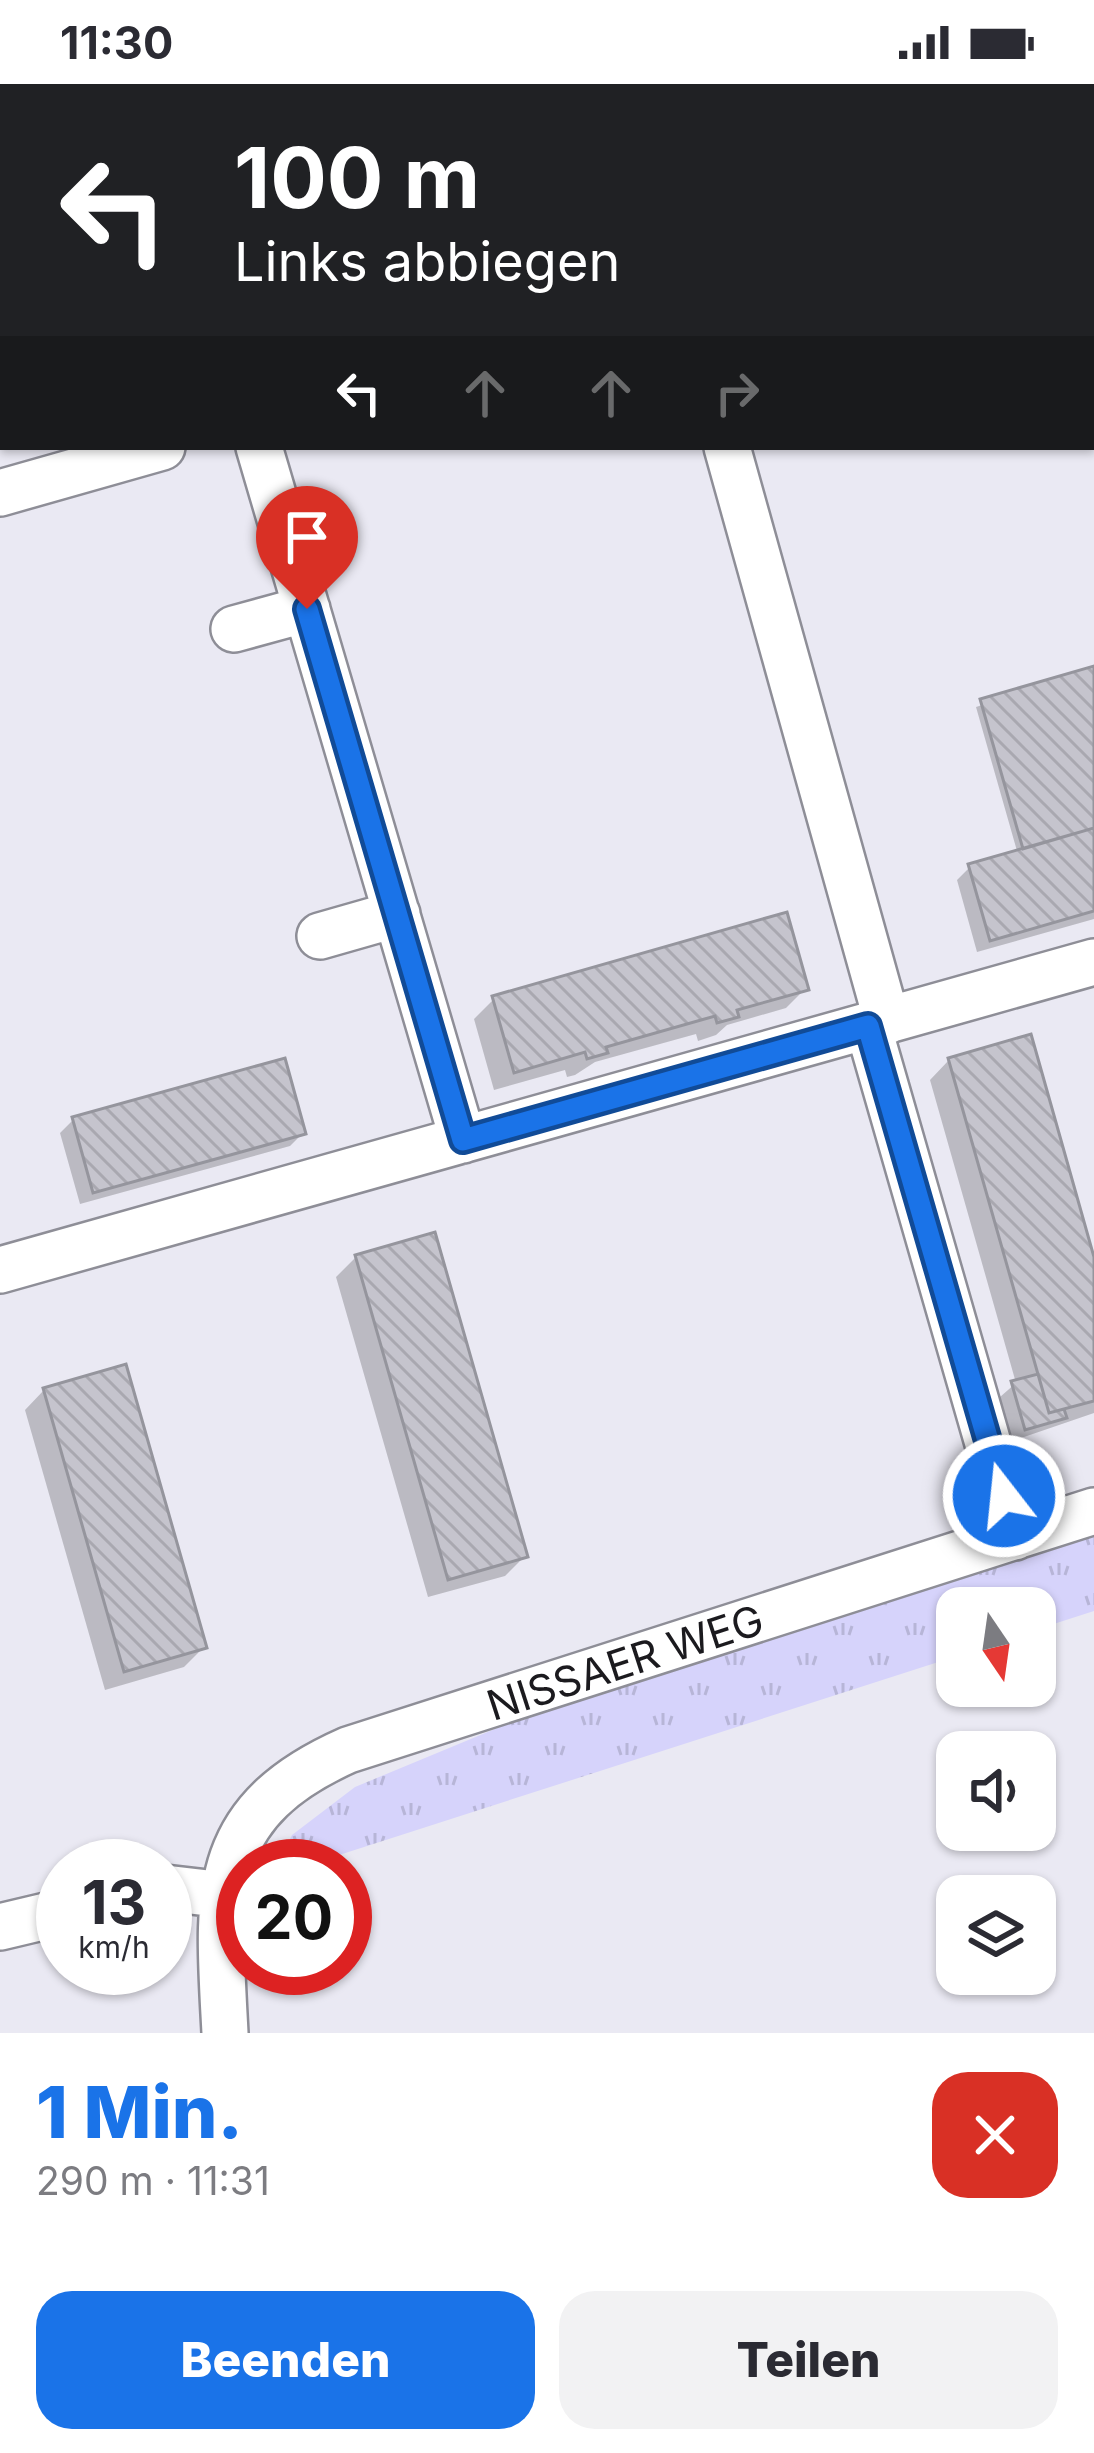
<!DOCTYPE html>
<html lang="de">
<meta charset="utf-8">
<style>
:root{--surface:#fff;--page:#f2f2f3;--text:#2b2b33;--muted:#7c7c81;--accent:#1a73e8}
body{margin:0;font-family:Inter,sans-serif;background:var(--page);color:var(--text);height:100vh;display:flex;flex-direction:column;font-size:45px;white-space:nowrap}
*{box-sizing:border-box;margin:0}
p{font-size:39px;color:var(--muted)}
.icon{flex:none;width:66px;height:66px;fill:none;stroke:currentColor;stroke-width:2;stroke-linecap:round;stroke-linejoin:round}
.map{position:relative;height:1949px;overflow:hidden}
.drawer{display:flex;flex-direction:column;background:var(--surface);flex:1}
.drawer>*{flex:none}
.top-card{position:absolute;left:0px;top:0px;width:1095px;height:366px;box-shadow:0 3px 9px #0004;background:#202124;color:#fff;overflow:hidden}
.needle{width:78px;rotate:167deg}
.fabs{position:absolute;left:936px;top:1503px;display:grid;gap:24px}
.fabs a{display:grid;place-items:center;width:120px;height:120px;border-radius:24px;background:var(--surface);box-shadow:0 3px 9px #0004;font-size:60px}
.speed{position:absolute;left:36px;top:1755px;display:flex;gap:24px;font-size:60px;font-weight:700;text-align:center}
.speed>*{display:grid;place-content:center;width:156px;height:156px;border-radius:50%;background:var(--surface);box-shadow:0 3px 9px #0004;line-height:1}
.speed small{font-size:30px;font-weight:400}
.speed .limit{border:18px solid #d22;background:#fff;color:#111}
.pin{position:absolute;display:grid;place-items:center;width:102px;height:102px;color:#fff;margin:-123px -51px;border-radius:50% 50% 50% 0;rotate:-45deg;box-shadow:0 0 12px #0007}
.pin .icon{rotate:45deg}
.me{position:absolute;width:132px;margin:-66px;rotate:344deg;stroke-linejoin:round;filter:drop-shadow(0 0 9px #0008)}
.turn{display:flex;align-items:center;gap:42px;height:252px;padding:0 36px;font-size:54px}
.turn .icon{width:156px;height:156px;stroke-width:2.5}
.turn b{display:block;font-size:84px;line-height:102px}
.lanes{display:flex;align-items:center;height:114px;padding:0 36px;background:#0003;justify-content:center;gap:60px;direction:ltr}
.lanes .off{opacity:.35}
.round{display:grid;place-items:center;flex:none;width:126px;height:126px;border-radius:36px;background:var(--page)}
.overview{display:flex;align-items:center;justify-content:space-between;height:204px;padding:0 36px}
h1{font-size:72px;font-weight:800;line-height:90px;color:var(--accent)}
.button{display:flex;gap:24px;margin-top:auto;padding:24px 36px}
.button a{flex:1;height:138px;border-radius:36px;background:var(--accent);color:#fff;font-size:48px;font-weight:800;line-height:138px;text-align:center}
.button a+a{background:var(--page);color:var(--text)}
.status{display:flex;justify-content:space-between;align-items:center;height:84px;padding:0 60px;background:var(--surface);direction:ltr}
.status svg{height:33px;fill:currentColor}
.map>svg:first-child{display:block}
</style>
<div class="status"><b>11:30</b><svg viewBox="0 0 49 12"><path d="M0 12V9h3v3zM5 12V6h3v6zM10 12V3h3v9zM15 12V0h3v12zM26 1h20v11H26zM47 4h2v5h-2z"/></svg></div>
<div class="map">
<svg width="1094" height="1949" viewBox="0 0 1094 1949">
<defs>
<pattern id="grass-tufts" width="24" height="20" patternUnits="userSpaceOnUse" patternTransform="scale(3)"><rect width="24" height="20" fill="#d6d3fb"/><path d="M3 7l-1-3M5 7V3M7 7l1-3M15 17l-1-3M17 17v-4M19 17l1-3" fill="none" stroke="#b7b5d7"/></pattern>
<pattern id="building-back-hatch" width="6" height="6" patternUnits="userSpaceOnUse" patternTransform="scale(3)"><rect width="6" height="6" fill="#c5c4cd"/><path d="M-1 5l2 2M0 0l6 6M5-1l2 2" fill="none" stroke="#a9a8b0"/></pattern>
</defs>
<rect width="100%" height="100%" fill="#eae9f3"/>
<!-- grass -->
<path fill="url(#grass-tufts)" d="M 1094,1447 L 1094,1527 L 1035,1546 L 1035,1524 L 957,1524 L 957,1572 L 305,1782 L 277,1782 L 292,1751 L 355,1703 L 558,1619 Z"/>
<!-- shadow -->
<path fill="#0003" d="M 3,299 L 3,350 L 0,351 L 0,300 Z
M 1094,585 L 1094,835 L 977,868 L 957,796 L 970,783 L 1017,767 L 976,623 Z
M 805,905 L 786,924 L 727,941 L 716,951 L 698,957 L 696,950 L 595,978 L 575,991 L 567,993 L 565,986 L 494,1006 L 474,935 L 494,915 Z
M 949,976 L 1094,1184 L 1094,1329 L 1012,1357 L 1000,1313 L 1016,1299 L 930,996 Z
M 73,1036 L 303,1049 L 290,1062 L 80,1120 L 60,1049 Z
M 356,1173 L 525,1472 L 505,1492 L 428,1513 L 336,1193 Z
M 44,1306 L 204,1563 L 184,1583 L 105,1606 L 25,1326 Z"/>
<!-- building -->
<path fill="url(#building-back-hatch)" stroke="#95959d" stroke-width="3" d="M 1094,582 L 1094,744 L 1023,765 L 980,615 Z
M 1094,744 L 1094,827 L 990,857 L 968,780 Z
M 787,828 L 809,906 L 737,926 L 739,933 L 717,939 L 715,932 L 606,963 L 608,969 L 587,975 L 585,968 L 514,989 L 492,912 Z
M 1031,950 L 1094,1173 L 1094,1317 L 1049,1329 L 948,974 Z
M 285,974 L 306,1050 L 93,1109 L 72,1033 Z
M 435,1148 L 528,1473 L 448,1496 L 355,1171 Z
M 126,1280 L 207,1564 L 124,1588 L 43,1304 Z
M 1038,1290 L 1049,1329 L 1064,1325 L 1067,1334 L 1025,1346 L 1011,1297 Z"/>
<g fill="none" stroke-linecap="round" stroke-linejoin="round">
<defs>
<path id="minor" d="M 701,0 L 702,3
M 1092,100 L 1094,99
M 259,363 L 463,1056
M 727,363 L 887,937
M 0,409 L 162,363
M 234,545 L 307,525
M 320,852 L 397,830
M 868,942 L 1015,1453
M 0,1186 L 1094,878
M 165,1804 L 225,1811
M 0,1843 L 63,1828
M 225,1949 C 218,1813 206,1729 348,1666 L 1094,1427"/>
</defs>
<!-- minor casing -->
<use href="#minor" stroke="#8e8e97" stroke-width="50"/>
<!-- minor -->
<use href="#minor" stroke="#fff" stroke-width="45"/>
</g>
<g fill="none" stroke-linecap="round" stroke-linejoin="round">
<defs>
<path id="route" d="M 307,525 L 463,1056 L 868,942 L 1004,1412"/>
</defs>
<!-- route casing -->
<use href="#route" stroke="#114b97" stroke-width="30"/>
<!-- route -->
<use href="#route" stroke="#1a73e8" stroke-width="21"/>
</g>
<g text-anchor="middle" dominant-baseline="central" stroke-width="10" stroke-linejoin="round" paint-order="stroke">
<!-- street labels -->
<g font-size="42" fill="#1b1a1e" stroke="#fff">
<text transform="translate(625 1578) rotate(-18)">NISSAER WEG</text>
</g>
</g>
</svg>
<div class="fabs">
<a><svg class="needle" viewBox="-14 -14 28 28"><path d="M0-13l5 13h-10z" fill="#e53935"/><path d="M0 13l5-13h-10z" fill="#7c7c81"/></svg></a>
<a><svg class="icon" aria-label="sound" viewBox="0 0 24 24"><path d="M4 9h4l5-4v14l-5-4H4zM17 9q2 3 0 6"/></svg></a>
<a><svg class="icon" aria-label="layers" viewBox="0 0 24 24"><path d="M12 4l9 5-9 5-9-5zM3 14l9 5 9-5"/></svg></a>
</div>
<div class="speed"><div>13<small>km/h</small></div><div class="limit">20</div></div>
<div class="pin" style="left:307px;top:525px;background:#d93025"><svg class="icon" aria-label="arrive" viewBox="0 0 24 24"><path d="M6 21V4h12l-3 4 3 4H6"/></svg></div>
<svg class="me" style="left:1004px;top:1412px" viewBox="-20 -20 40 40"><circle r="17" fill="#1a73e8" stroke="#fff" stroke-width="3"/><path d="M0-11L8 9 0 5-8 9z" fill="#fff"/></svg>
<div class="top-card">
<div class="turn"><svg class="icon" aria-label="left" viewBox="0 0 24 24"><path d="M17 20v-9H6M10 6l-5 5 5 5"/></svg><div><b>100 m</b>Links abbiegen</div></div>
<div class="lanes"><svg class="icon" aria-label="left" viewBox="0 0 24 24"><path d="M17 20v-9H6M10 6l-5 5 5 5"/></svg><svg class="icon off" aria-label="ahead" viewBox="0 0 24 24"><path d="M12 20V5M6 11l6-6 6 6"/></svg><svg class="icon off" aria-label="ahead" viewBox="0 0 24 24"><path d="M12 20V5M6 11l6-6 6 6"/></svg><svg class="icon off" aria-label="right" viewBox="0 0 24 24"><path d="M7 20v-9h11M14 6l5 5-5 5"/></svg></div>
</div>
</div>
<section class="drawer">
<div class="overview"><div><h1>1 Min.</h1><p>290 m · 11:31</p></div><a class="round" style="background:#d93025;color:#fff"><svg class="icon" aria-label="close" viewBox="0 0 24 24"><path d="M6 6l12 12M18 6L6 18"/></svg></a></div>
<div class="button"><a>Beenden</a><a>Teilen</a></div>
</section>
